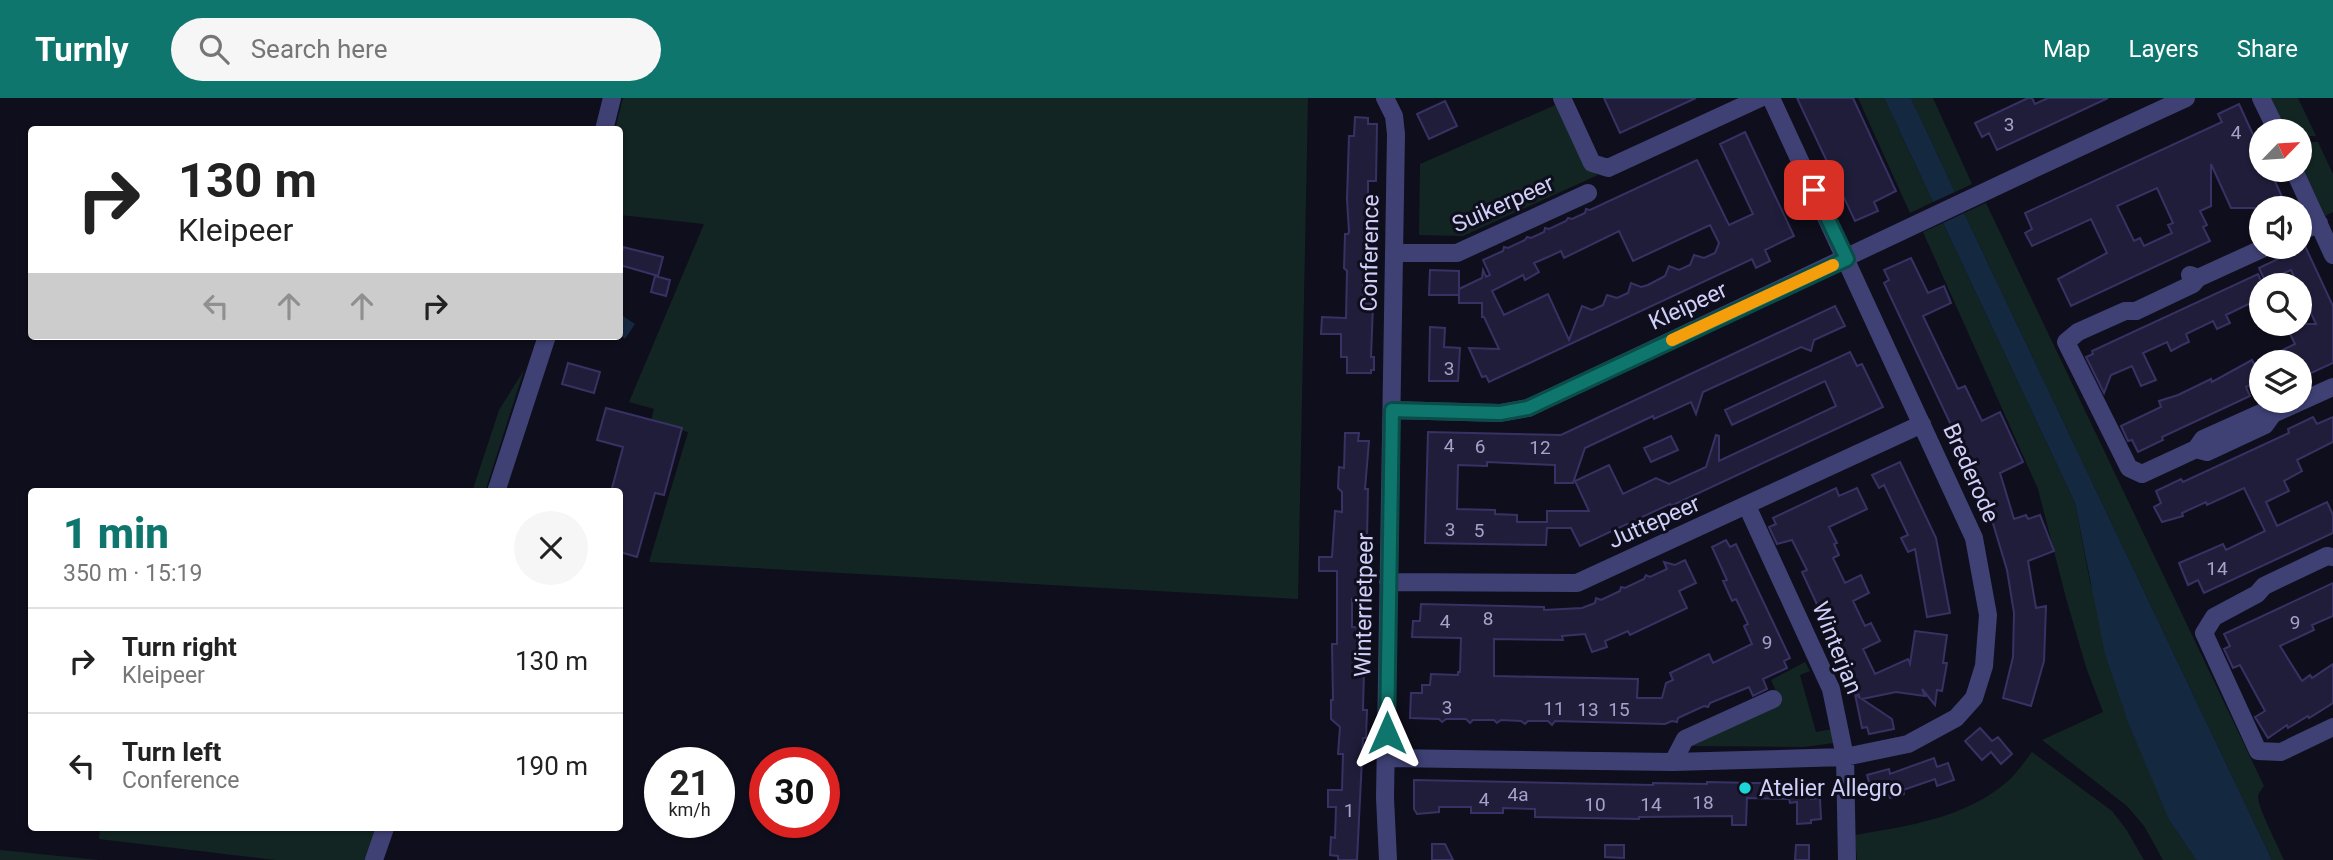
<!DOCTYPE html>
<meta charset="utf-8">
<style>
:root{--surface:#fff;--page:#f6f6f6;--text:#222;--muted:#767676;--line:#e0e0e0;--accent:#0f766e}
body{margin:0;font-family:Roboto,sans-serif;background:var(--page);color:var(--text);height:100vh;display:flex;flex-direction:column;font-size:26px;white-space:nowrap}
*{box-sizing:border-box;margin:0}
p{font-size:23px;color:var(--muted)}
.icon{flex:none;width:38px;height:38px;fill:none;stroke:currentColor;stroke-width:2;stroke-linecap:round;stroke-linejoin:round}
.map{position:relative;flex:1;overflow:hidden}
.panel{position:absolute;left:28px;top:390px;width:595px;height:343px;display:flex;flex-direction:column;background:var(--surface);border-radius:7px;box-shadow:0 2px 5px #0004}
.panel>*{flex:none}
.guide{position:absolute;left:28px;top:28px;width:595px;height:214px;border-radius:7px;box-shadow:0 2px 5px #0004;background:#fff;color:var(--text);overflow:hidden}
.needle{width:46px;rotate:65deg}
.buttons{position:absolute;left:2249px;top:21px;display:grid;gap:14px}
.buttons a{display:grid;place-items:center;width:63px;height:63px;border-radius:50%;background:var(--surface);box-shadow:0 2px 5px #0004;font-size:35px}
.speed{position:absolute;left:644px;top:649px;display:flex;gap:14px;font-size:35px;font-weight:700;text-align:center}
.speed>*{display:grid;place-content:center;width:91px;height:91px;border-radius:50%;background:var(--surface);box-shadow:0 2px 5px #0004;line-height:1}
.speed small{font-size:18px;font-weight:400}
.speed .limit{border:10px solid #d22;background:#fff;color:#111}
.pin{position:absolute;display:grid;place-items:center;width:60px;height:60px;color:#fff;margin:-30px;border-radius:14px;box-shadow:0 4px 10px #0006}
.me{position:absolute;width:77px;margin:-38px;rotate:0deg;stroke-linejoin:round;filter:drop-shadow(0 0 5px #0008)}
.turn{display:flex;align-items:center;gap:24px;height:147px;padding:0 35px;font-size:32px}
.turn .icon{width:91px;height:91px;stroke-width:2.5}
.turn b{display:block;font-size:49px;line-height:60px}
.lanes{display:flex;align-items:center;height:66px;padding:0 35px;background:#0003;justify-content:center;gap:35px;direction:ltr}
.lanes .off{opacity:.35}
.round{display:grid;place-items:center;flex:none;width:74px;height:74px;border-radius:37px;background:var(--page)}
.headline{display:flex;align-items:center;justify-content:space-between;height:119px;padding:0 35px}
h1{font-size:42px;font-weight:800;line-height:52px;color:var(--accent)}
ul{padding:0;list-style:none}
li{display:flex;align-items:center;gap:21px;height:105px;padding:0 35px;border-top:2px solid var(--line)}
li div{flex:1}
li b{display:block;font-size:26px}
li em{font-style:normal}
header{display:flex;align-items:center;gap:42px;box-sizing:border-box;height:98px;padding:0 35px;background:var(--accent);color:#fff}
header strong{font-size:33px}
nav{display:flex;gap:38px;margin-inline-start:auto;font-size:24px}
.search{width:490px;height:63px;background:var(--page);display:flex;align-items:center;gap:18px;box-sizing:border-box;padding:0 24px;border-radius:38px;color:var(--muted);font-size:26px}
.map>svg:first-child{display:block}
</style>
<header>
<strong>Turnly</strong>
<div class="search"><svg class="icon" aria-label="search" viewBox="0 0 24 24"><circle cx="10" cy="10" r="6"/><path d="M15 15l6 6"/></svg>Search here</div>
<nav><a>Map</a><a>Layers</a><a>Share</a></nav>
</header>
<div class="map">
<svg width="2333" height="762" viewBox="0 0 2333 762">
<rect width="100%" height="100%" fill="#0f0e1c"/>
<!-- green -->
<path fill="#122523" d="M 623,0 L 1308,0 L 1298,501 L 649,464 L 688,334 L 651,323 L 654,311 L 629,304 L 704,126 L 620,117 L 620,32 L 615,32 Z
M 1858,0 L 1884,0 L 1933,104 L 1910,115 Z
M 1911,0 L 1933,0 L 1972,86 L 1955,94 Z
M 2270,0 L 2298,0 L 2316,38 L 2310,38 L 2300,42 L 2300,33 L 2286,33 Z
M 1560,5 L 1591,72 L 1598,77 L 1463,138 L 1419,137 L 1420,66 Z
M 2308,44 L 2318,44 L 2333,76 L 2333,114 L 2325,118 L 2300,63 L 2300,48 Z
M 1986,105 L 2264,688 C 2262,691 2259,694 2258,698 C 2257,708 2279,750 2284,762 L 2272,762 L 1964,115 Z
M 1943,125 L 2075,405 L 2090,484 L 2169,722 L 2196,762 L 2163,762 L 2144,728 L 2127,708 L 2042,642 L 2103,614 L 2086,569 L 2066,500 L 2038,391 L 1923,134 Z
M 524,272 L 485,394 L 472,394 L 499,312 Z
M 1805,564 L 1810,573 L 1800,577 L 1816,634 L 1832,631 L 1834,645 L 1804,649 L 1689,648 L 1779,600 L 1771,582 Z
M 2032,654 L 2112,713 L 2126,731 L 2144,762 L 1857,762 L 1855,737 C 1908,728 1966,720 2008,683 C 2017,675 2025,663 2032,654 Z
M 100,730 L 377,730 L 366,762 L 276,762 L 99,741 Z
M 0,752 L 99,762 L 0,762 Z"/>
<!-- water -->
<path fill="#14283f" d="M 1884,0 L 1911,0 L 1955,94 L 1933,104 Z
M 1964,115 L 2272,762 L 2196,762 L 2169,722 L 2128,624 L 2105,556 L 2075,405 L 1943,125 Z
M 620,216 L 635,226 L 625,241 L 620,237 Z"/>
<!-- building -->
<path fill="#201d3a" stroke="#373263" stroke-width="2" fill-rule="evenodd" d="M 1604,0 L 1696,0 L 1620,35 Z
M 1797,0 L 1853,0 L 1896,93 L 1874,104 L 1878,113 L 1855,123 Z
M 2028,0 L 2032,0 L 2035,6 L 2048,0 L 2108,0 L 1997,52 L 1989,35 L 1982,39 L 1975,25 Z
M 1445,3 L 1457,28 L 1429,41 L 1417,16 Z
M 2239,6 L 2261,54 L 2261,76 L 2270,72 L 2287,110 L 2231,110 L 2211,66 L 2211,108 L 2200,113 L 2207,127 L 2203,129 L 2210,143 L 2071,208 L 2058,181 L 2107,155 L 2091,121 L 2032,148 L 2025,135 L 2032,131 L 2025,115 L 2222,24 L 2218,16 ZM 2157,90 L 2173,125 L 2168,127 L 2172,135 L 2144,148 L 2140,140 L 2134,143 L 2117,108 Z
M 1355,19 L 1368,20 L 1368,26 L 1377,26 L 1376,83 L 1368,83 L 1368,109 L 1373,109 L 1372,128 L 1375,128 L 1374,180 L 1363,180 L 1363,205 L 1373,206 L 1371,259 L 1374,259 L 1374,272 L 1371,272 L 1371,275 L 1347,275 L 1347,259 L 1341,259 L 1341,236 L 1321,236 L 1322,219 L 1346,220 L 1347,173 L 1344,170 L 1345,136 L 1348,136 L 1349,134 L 1347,101 L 1349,38 L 1354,38 Z
M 1745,34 L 1794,138 L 1765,152 L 1770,163 L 1756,170 L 1752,161 L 1489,284 L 1486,278 L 1482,279 L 1469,250 L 1499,251 L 1484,219 L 1482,219 L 1482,205 L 1459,205 L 1459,191 L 1482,180 L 1483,172 L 1486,179 L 1490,177 L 1483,162 L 1503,153 L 1504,149 L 1508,150 L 1525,142 L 1527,139 L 1531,140 L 1544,134 L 1545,130 L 1549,131 L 1566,123 L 1568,120 L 1572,121 L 1585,115 L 1586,111 L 1590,112 L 1697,62 L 1729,127 L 1753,116 L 1720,46 ZM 1710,127 L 1719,145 L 1715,155 L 1704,160 L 1694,157 L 1690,167 L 1679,172 L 1669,168 L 1665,178 L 1648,187 L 1641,189 L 1631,185 L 1628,195 L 1617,200 L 1607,197 L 1603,207 L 1592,212 L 1582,208 L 1569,242 L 1548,196 L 1504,217 L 1492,193 L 1523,177 L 1525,182 L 1539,174 L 1534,165 L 1548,159 L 1561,153 L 1564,160 L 1619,133 L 1633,163 Z
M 2305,148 L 2333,208 L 2333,265 L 2309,276 L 2303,264 L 2261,264 L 2261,281 L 2246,289 L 2250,298 L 2162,339 L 2163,342 L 2138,354 L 2132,342 L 2128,343 L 2121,328 L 2161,309 L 2159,303 L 2178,297 L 2211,281 L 2212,284 L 2252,262 L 2254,266 L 2295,246 L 2285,226 L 2316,226 L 2291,172 L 2265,183 L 2259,170 Z
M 623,149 L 663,159 L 658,178 L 620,167 Z
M 1911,160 L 1928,195 L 1944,188 L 1951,205 L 1923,218 L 1958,291 L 1965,288 L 1982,323 L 2000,314 L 2023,364 L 2000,375 L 2014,421 L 2026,417 L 2028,421 L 2040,417 L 2054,453 L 2028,463 L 2036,510 L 2046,508 L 2044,563 L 2031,608 L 2003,600 L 2013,559 L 2014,515 L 2007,472 L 1985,399 L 1884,185 L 1889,182 L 1884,172 Z
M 1430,172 L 1459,173 L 1459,197 L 1429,197 Z
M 2258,176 L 2261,183 L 2261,200 L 2226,217 L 2230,225 L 2217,231 L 2213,223 L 2186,236 L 2189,244 L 2182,247 L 2171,253 L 2167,244 L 2143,255 L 2156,282 L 2141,288 L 2132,268 L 2111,277 L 2104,295 L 2086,259 L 2093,256 L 2092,253 Z
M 655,178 L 670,182 L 666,198 L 651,194 Z
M 1835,208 L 1845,228 L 1814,242 L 1811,253 L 1801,249 L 1703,294 L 1696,316 L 1691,304 L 1654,321 L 1653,318 L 1585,350 L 1573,385 L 1555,385 L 1555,367 L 1487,364 L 1487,368 L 1458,367 L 1457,411 L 1495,412 L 1495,416 L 1517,417 L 1517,424 L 1547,424 L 1547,413 L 1589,413 L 1575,383 L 1609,367 L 1623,396 L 1656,380 L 1669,386 L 1706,369 L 1716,337 L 1719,338 L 1719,363 L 1836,308 L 1825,283 L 1732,327 L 1725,312 L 1850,254 L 1857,268 L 1862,266 L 1883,309 L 1671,408 L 1670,406 L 1580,448 L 1571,430 L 1547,430 L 1546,447 L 1425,445 L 1428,334 L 1561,337 Z
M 1430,229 L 1445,230 L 1444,249 L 1460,250 L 1458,283 L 1429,283 Z
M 568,265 L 600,274 L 594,295 L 562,286 Z
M 606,310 L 682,330 L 664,397 L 655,395 L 637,459 L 620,454 L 620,394 L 611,394 L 623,349 L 597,342 Z
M 2313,319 L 2317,326 L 2333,319 L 2333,344 L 2297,362 L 2302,373 L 2284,383 L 2289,393 L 2266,404 L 2277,428 L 2327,404 L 2333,417 L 2333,435 L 2204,495 L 2198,482 L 2188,487 L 2179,465 L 2223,446 L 2226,452 L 2265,433 L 2244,390 L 2207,407 L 2206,404 L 2182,415 L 2183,418 L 2162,424 L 2154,409 L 2161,405 L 2156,393 L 2181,381 L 2183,384 L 2289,335 L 2288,331 Z
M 1345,335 L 1359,335 L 1358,343 L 1369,343 L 1365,391 L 1368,391 L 1366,491 L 1360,491 L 1360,501 L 1352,501 L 1352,529 L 1365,530 L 1363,612 L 1367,612 L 1366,640 L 1363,640 L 1357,762 L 1338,762 L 1338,758 L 1330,757 L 1331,739 L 1335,740 L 1336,709 L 1328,709 L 1328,692 L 1342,692 L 1343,656 L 1338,656 L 1340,629 L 1331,621 L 1331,602 L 1333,602 L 1332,546 L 1337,546 L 1337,473 L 1319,473 L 1319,459 L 1332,459 L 1335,413 L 1342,414 L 1342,394 L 1338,390 L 1339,369 L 1344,370 Z
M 1671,338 L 1678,352 L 1651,364 L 1644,350 Z
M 1900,364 L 1936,440 L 1950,515 L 1927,519 L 1915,451 L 1908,454 L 1901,440 L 1908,437 L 1884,387 L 1879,390 L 1872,377 Z
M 1836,390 L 1839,398 L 1857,390 L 1867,411 L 1829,429 L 1837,445 L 1834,446 L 1839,457 L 1833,460 L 1845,485 L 1861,477 L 1869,495 L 1853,503 L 1865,528 L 1871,525 L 1880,543 L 1863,551 L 1875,576 L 1908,561 L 1910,566 L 1915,533 L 1947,537 L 1943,565 L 1947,565 L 1942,593 L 1937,592 L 1935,607 L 1922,591 L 1925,598 L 1896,594 L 1862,601 L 1892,621 L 1894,631 L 1869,636 L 1867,629 L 1862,630 L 1855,596 L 1860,600 L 1802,474 L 1807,472 L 1792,442 L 1777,446 L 1769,429 L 1776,426 L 1773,420 Z
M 1726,442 L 1730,449 L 1736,446 L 1790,560 L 1784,563 L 1787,570 L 1763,581 L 1767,591 L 1753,598 L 1749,589 L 1710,605 L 1708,609 L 1704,608 L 1678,620 L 1677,624 L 1672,623 L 1665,626 L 1555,623 L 1552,627 L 1548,623 L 1528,623 L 1525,626 L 1521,623 L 1501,622 L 1497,625 L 1494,622 L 1473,622 L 1470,625 L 1466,621 L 1446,621 L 1442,624 L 1439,621 L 1410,620 L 1411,595 L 1422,595 L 1422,587 L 1430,587 L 1431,576 L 1458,577 L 1458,574 L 1460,574 L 1461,540 L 1412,539 L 1413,523 L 1420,523 L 1421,506 L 1544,509 L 1544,512 L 1582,510 L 1595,505 L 1596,500 L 1601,502 L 1620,493 L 1621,489 L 1625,490 L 1644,481 L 1646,477 L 1650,479 L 1667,471 L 1664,464 L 1675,467 L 1685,462 L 1696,485 L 1679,493 L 1687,510 L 1630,537 L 1628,533 L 1605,543 L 1607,549 L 1592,554 L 1585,536 L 1562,538 L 1563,542 L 1494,541 L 1494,578 L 1638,581 L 1637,600 L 1662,600 L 1666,585 L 1673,582 L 1670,575 L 1709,556 L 1713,565 L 1752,546 L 1744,528 L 1748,526 L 1736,501 L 1732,503 L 1723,483 L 1727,482 L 1712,449 Z
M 2333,485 L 2333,518 L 2312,527 L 2314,532 L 2280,548 L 2302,583 L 2310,577 L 2312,580 L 2333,566 L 2333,605 L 2309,620 L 2308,618 L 2288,630 L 2287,627 L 2268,640 L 2255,619 L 2265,613 L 2240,567 L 2233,570 L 2224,551 L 2230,548 L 2224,536 Z
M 1980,630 L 1992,643 L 1998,639 L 2012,656 L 2001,666 L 1991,654 L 1982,662 L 1965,643 Z
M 1934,660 L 1937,669 L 1948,665 L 1954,682 L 1937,688 L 1935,681 L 1903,692 L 1904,696 L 1890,700 L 1888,695 L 1873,698 L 1867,677 L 1889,671 L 1890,676 Z
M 1414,682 L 1653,687 L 1653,685 L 1707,686 L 1707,684 L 1810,686 L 1811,701 L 1820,700 L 1821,721 L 1811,722 L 1811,725 L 1797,726 L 1797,704 L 1790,705 L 1789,701 L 1747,700 L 1746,727 L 1732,727 L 1732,718 L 1639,719 L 1639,721 L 1535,719 L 1535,711 L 1503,710 L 1503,715 L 1471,715 L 1471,709 L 1439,709 L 1439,714 L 1417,716 L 1414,711 Z
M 1432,746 L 1445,746 L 1453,762 L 1432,762 Z
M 1605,747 L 1624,747 L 1624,760 L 1605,759 Z
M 1796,747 L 1809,747 L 1809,762 L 1795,762 Z"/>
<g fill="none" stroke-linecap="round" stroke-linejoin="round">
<!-- minor -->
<path stroke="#3f4175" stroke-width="18" d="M 1385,0 L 1394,18 L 1396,36 L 1385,700 L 1388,762
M 1562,0 L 1592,65 L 1608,70 L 1760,0
M 2261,0 L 2277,33
M 604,32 L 612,0
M 2294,72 L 2333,157
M 2300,134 L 2319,125
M 1394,155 L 1457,155 L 1588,95
M 2190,177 L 2198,180 L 2266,149
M 2198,180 L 2193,186 L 2136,213 L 2125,213 L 2078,234 L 2066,244 L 2129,370 L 2142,376 L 2196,351 L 2203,341 L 2261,315 L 2273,316 L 2333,289
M 1392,312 L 1500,315 L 1528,310 C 1748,207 1966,101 2186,0
M 2196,351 L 2207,354 L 2265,327 L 2273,316
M 496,394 L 547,238
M 1747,408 L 1831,591 L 1845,659 L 1847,762
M 2333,459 L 2327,458 L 2264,488 L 2257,496 L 2214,519 L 2204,535 L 2258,653 L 2281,654 L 2333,629
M 1388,484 L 1577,485 L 1922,326
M 1387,660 L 1673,664 L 1845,659 L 1908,646 L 1956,620 L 1974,600 L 1984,568 L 1988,517 L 1974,440 L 1771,0
M 1673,664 L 1685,641 L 1773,601
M 374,762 L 385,730"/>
</g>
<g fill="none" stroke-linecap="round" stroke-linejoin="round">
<defs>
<path id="route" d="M 1387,635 L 1392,312 L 1500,315 L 1528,310 L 1847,161 L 1814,92"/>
</defs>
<!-- route casing -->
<use href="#route" stroke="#0a4d48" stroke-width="18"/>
<!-- route -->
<use href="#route" stroke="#0f766e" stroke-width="12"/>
<!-- slow -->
<path stroke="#f59e0b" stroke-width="12" d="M 1672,242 L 1833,167"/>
</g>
<!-- markers -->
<circle fill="#1dd4d7" stroke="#0f0e1c" stroke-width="2.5" cx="1745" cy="690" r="7"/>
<g text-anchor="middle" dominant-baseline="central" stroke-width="6" stroke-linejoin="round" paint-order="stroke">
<!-- number labels -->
<g font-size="19" fill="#a4a2c9">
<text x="2009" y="26">3</text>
<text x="2236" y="34">4</text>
<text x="1449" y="270">3</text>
<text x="1449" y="347">4</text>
<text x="1480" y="348">6</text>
<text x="1540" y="349">12</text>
<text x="1450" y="431">3</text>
<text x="1479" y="432">5</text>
<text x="2217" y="470">14</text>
<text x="1488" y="520">8</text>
<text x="1445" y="523">4</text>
<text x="2295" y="524">9</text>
<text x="1767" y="544">9</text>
<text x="1447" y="609">3</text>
<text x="1554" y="610">11</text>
<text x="1588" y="611">13</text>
<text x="1619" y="611">15</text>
<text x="1518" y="696">4a</text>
<text x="1484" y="701">4</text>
<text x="1703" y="704">18</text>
<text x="1595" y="706">10</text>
<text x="1651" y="706">14</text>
<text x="1349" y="712">1</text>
</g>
<!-- street labels -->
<g font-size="23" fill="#d0cff9" stroke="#0f0e1c">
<text transform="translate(1503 106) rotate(-24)">Suikerpeer</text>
<text transform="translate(1370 155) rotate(-89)">Conference</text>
<text transform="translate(1688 208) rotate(-25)">Kleipeer</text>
<text transform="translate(1971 375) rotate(66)">Brederode</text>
<text transform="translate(1654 424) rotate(-24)">Juttepeer</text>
<text transform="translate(1364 507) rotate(-89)">Winterrietpeer</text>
<text transform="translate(1837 550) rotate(68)">Winterjan</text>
</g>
<!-- poi labels -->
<g font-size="23" fill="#d0cff9" stroke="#0f0e1c" text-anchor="start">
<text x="1759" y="690">Atelier Allegro</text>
</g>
</g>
</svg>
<div class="buttons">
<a><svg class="needle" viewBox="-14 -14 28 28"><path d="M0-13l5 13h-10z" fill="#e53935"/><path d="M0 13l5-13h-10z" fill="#767676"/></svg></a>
<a><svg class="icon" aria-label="sound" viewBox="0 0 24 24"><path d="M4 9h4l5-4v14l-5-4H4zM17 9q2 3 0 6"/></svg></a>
<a><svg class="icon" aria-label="search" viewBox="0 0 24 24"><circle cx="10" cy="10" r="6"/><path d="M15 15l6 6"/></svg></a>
<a><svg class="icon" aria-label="layers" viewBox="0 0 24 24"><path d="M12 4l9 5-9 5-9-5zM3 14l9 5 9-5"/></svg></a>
</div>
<div class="speed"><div>21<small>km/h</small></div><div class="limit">30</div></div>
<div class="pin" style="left:1814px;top:92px;background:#d93025"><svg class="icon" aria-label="arrive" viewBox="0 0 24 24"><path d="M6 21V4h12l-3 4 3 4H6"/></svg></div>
<svg class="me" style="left:1387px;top:635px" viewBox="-20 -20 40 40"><path d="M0-17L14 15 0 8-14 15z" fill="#0f766e" stroke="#fff" stroke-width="4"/></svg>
<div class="guide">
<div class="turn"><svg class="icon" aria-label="right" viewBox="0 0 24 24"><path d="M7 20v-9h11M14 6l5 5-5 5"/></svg><div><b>130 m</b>Kleipeer</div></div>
<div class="lanes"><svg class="icon off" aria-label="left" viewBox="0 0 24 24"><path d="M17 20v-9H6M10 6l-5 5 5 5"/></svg><svg class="icon off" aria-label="ahead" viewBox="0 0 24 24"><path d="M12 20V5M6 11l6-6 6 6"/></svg><svg class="icon off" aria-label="ahead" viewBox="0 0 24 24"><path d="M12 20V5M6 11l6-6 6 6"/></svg><svg class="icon" aria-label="right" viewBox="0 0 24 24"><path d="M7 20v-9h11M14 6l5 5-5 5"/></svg></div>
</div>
<section class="panel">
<div class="headline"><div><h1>1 min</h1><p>350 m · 15:19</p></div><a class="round"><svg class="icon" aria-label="close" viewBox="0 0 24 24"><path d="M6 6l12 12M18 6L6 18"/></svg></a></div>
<ul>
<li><svg class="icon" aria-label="right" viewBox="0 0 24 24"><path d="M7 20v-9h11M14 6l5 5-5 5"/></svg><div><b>Turn right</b><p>Kleipeer</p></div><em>130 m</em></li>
<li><svg class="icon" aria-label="left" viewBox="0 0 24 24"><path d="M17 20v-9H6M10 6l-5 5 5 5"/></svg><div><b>Turn left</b><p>Conference</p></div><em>190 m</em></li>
</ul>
</section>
</div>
